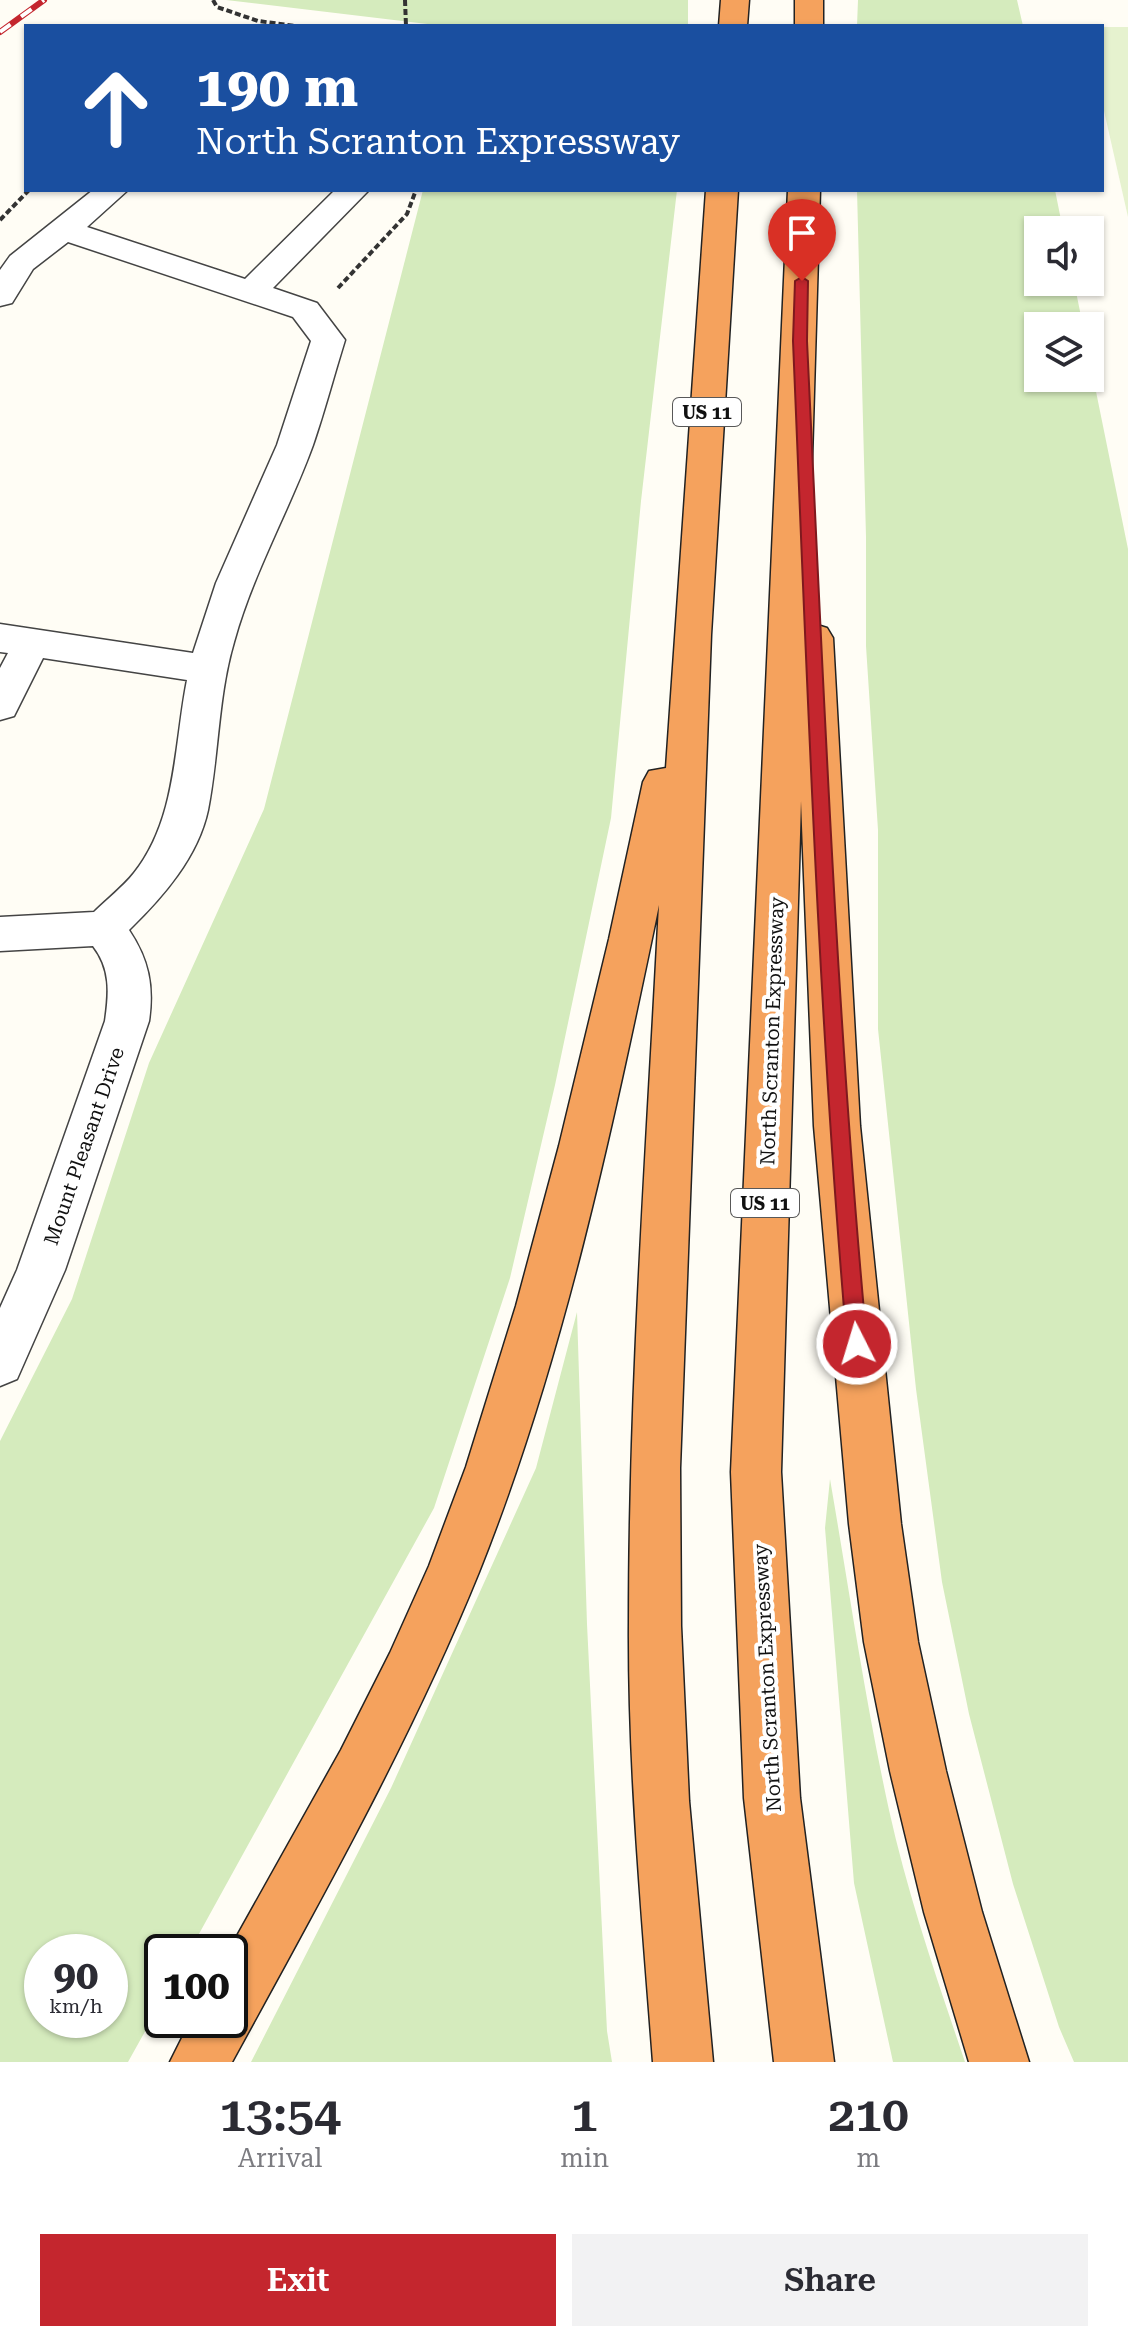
<!DOCTYPE html>
<style>
:root{--surface:#fff;--page:#f2f2f3;--text:#2b2b33;--muted:#7c7c81;--accent:#c4262e}
body{margin:0;font-family:"Roboto Serif",serif;background:var(--page);color:var(--text);height:100vh;display:flex;flex-direction:column;font-size:30px;white-space:nowrap}
*{box-sizing:border-box;margin:0}
p{font-size:26px;color:var(--muted)}
.icon{flex:none;width:44px;height:44px;fill:none;stroke:currentColor;stroke-width:2;stroke-linecap:round;stroke-linejoin:round}
.map{position:relative;height:2062px;overflow:hidden}
.panel{display:flex;flex-direction:column;background:var(--surface);flex:1}
.panel>*{flex:none}
.top-card{position:absolute;left:24px;top:24px;width:1080px;height:168px;border-radius:0px;box-shadow:0 2px 6px #0004;background:#1a4fa0;color:#fff;overflow:hidden}
.fabs{position:absolute;left:1024px;top:216px;display:grid;gap:16px}
.fabs a{display:grid;place-items:center;width:80px;height:80px;border-radius:0px;background:var(--surface);box-shadow:0 2px 6px #0004;font-size:40px}
.speed{position:absolute;left:24px;top:1934px;display:flex;gap:16px;font-size:40px;font-weight:700;text-align:center}
.speed>*{display:grid;place-content:center;width:104px;height:104px;border-radius:50%;background:var(--surface);box-shadow:0 2px 6px #0004;line-height:1}
.speed small{font-size:20px;font-weight:400}
.speed .limit{border:4px solid #111;border-radius:12px;background:#fff;color:#111}
.pin{position:absolute;display:grid;place-items:center;width:68px;height:68px;color:#fff;margin:-82px -34px;border-radius:50% 50% 50% 0;rotate:-45deg;box-shadow:0 0 8px #0007}
.pin .icon{rotate:45deg}
.me{position:absolute;width:88px;margin:-44px;rotate:355deg;stroke-linejoin:round;filter:drop-shadow(0 0 6px #0008)}
.turn{display:flex;align-items:center;gap:28px;height:168px;padding:0 40px;font-size:36px}
.turn .icon{width:104px;height:104px;stroke-width:2.5}
.turn b{display:block;font-size:56px;line-height:68px}
.eta{display:flex;justify-content:space-evenly;align-items:center;height:136px;text-align:center}
.eta b{font-size:48px;font-weight:600;line-height:56px}
.action{display:flex;gap:16px;margin-top:auto;padding:16px 40px}
.action a{flex:1;height:92px;border-radius:0px;background:var(--accent);color:#fff;font-size:32px;font-weight:600;line-height:92px;text-align:center}
.action a+a{background:var(--page);color:var(--text)}
.map>svg:first-child{display:block}
</style>
<div class="map">
<svg width="1128" height="2062" viewBox="0 0 1128 2062">
<rect width="100%" height="100%" fill="#fffdf5"/>
<!-- green -->
<path fill="#d5ebbd" fill-rule="evenodd" d="M 226,0 L 688,0 L 688,26 L 444,26 Z
M 858,0 L 1017,0 L 1023,26 L 857,26 Z
M 423,190 L 677,190 L 641,501 L 611,818 L 555,1085 L 510,1278 L 434,1508 L 189,1952 L 162,1952 L 162,2001 L 128,2062 L 0,2062 L 0,1441 L 72,1299 L 149,1063 L 264,809 ZM 110,1952 L 110,2020 L 42,2020 L 42,1952 Z
M 857,190 L 1055,190 L 1063,230 L 1038,230 L 1038,282 L 1074,282 L 1083,326 L 1038,326 L 1038,378 L 1090,378 L 1090,362 L 1128,549 L 1128,2062 L 1074,2062 L 1059,2027 L 1013,1884 L 969,1714 L 942,1582 L 916,1389 L 878,1029 L 878,830 L 866,646 L 866,537 Z
M 577,1312 L 587,1624 L 607,2031 L 612,2062 L 251,2062 L 391,1788 L 536,1468 Z
M 830,1479 C 849,1589 865,1700 889,1810 C 908,1896 937,1979 965,2062 L 893,2062 L 854,1883 L 825,1528 Z"/>
<!-- pitch -->
<path fill="#e6f2cf" d="M 1102,27 L 1128,27 L 1128,217 L 1102,102 Z"/>
<g fill="none" stroke-linecap="round" stroke-linejoin="round">
<defs>
<path id="minor" d="M 93,190 L 128,190 L 87,227 L 245,279 L 335,190 L 369,190 L 273,288 L 317,303 L 345,340 C 334,375 325,410 313,445 C 289,511 253,573 234,642 C 218,696 219,754 208,810 C 198,857 163,897 129,930 C 149,960 154,986 149,1021 L 65,1270 L 17,1379 L 0,1386 L 0,1308 L 17,1270 L 105,1021 C 109,993 111,969 93,946 L 0,951 L 0,917 L 94,912 C 107,899 123,887 134,873 C 177,819 174,745 187,680 L 43,658 L 14,716 L 0,720 L 0,668 L 8,653 L 0,652 L 0,624 L 193,653 L 216,583 L 277,445 L 311,341 L 293,317 L 68,242 L 33,269 L 12,303 L 0,306 L 0,270 L 10,256 Z"/>
<path id="highway" d="M 721,0 L 749,0 L 747,26 L 719,26 Z
M 795,0 L 823,0 L 823,26 L 795,26 Z
M 706,190 L 738,190 L 711,635 L 680,1468 L 681,1626 L 689,1801 L 713,2062 L 653,2062 C 642,1916 628,1769 629,1622 C 629,1383 647,1144 659,905 C 612,1129 564,1359 479,1572 C 410,1742 319,1902 232,2062 L 170,2062 L 191,2020 L 230,2020 L 228,1952 L 341,1750 L 390,1653 L 429,1566 L 466,1467 L 516,1306 L 559,1146 L 609,939 L 643,782 L 649,771 L 666,768 Z
M 788,190 L 820,190 L 807,627 L 814,624 L 827,628 L 833,638 L 860,1126 L 901,1524 L 918,1642 L 946,1771 L 982,1912 L 1029,2062 L 969,2062 L 924,1912 L 890,1771 L 864,1642 L 849,1524 L 814,1126 L 801,801 L 781,1472 L 800,1798 L 834,2062 L 774,2062 L 744,1798 L 731,1472 Z"/>
</defs>
<!-- minor casing -->
<use href="#minor" stroke="#444" stroke-width="3"/>
<!-- highway casing -->
<use href="#highway" stroke="#222" stroke-width="3"/>
<!-- path -->
<path stroke="#333" stroke-width="4" stroke-dasharray="6 3" stroke-linecap="butt" d="M 213,0 L 217,7 L 258,21 L 296,26
M 405,0 L 406,26
M 0,220 L 29,190
M 338,288 L 407,214 L 416,190"/>
<!-- minor -->
<use href="#minor" fill="#fff" fill-rule="evenodd"/>
<!-- highway -->
<use href="#highway" fill="#f5a25d" fill-rule="evenodd"/>
<defs>
<path id="rail" d="M 0,32 L 44,0"/>
</defs>
<!-- rail casing -->
<use href="#rail" stroke="#c4262e" stroke-width="6"/>
<!-- rail -->
<use href="#rail" stroke="#fff" stroke-width="4" stroke-dasharray="13" stroke-linecap="butt"/>
</g>
<!-- route -->
<path fill="#c4262e" stroke="#7f191e" stroke-width="2" d="M 802,277 L 808,281 L 807,341 C 823,676 836,1010 867,1344 L 864,1350 L 857,1353 L 849,1350 L 847,1344 C 818,1010 807,676 793,341 L 795,281 Z"/>
<g text-anchor="middle" dominant-baseline="central" stroke-width="8" stroke-linejoin="round" paint-order="stroke">
<!-- shield labels -->
<g fill="#fff" stroke="#585858" stroke-width="2">
<rect x="673" y="398" width="68" height="28" rx="6"/>
<rect x="731" y="1189" width="68" height="28" rx="6"/>
</g>
<g font-size="18" font-weight="bold" fill="#111">
<text x="707" y="412">US 11</text>
<text x="765" y="1203">US 11</text>
</g>
<!-- street labels -->
<g font-size="20" fill="#111" stroke="#fff">
<text transform="translate(772 1031) rotate(-88)">North Scranton Expressway</text>
<text transform="translate(84 1146) rotate(-71)">Mount Pleasant Drive</text>
<text transform="translate(767 1678) rotate(-93)">North Scranton Expressway</text>
</g>
</g>
</svg>
<div class="fabs">
<a><svg class="icon" aria-label="sound" viewBox="0 0 24 24"><path d="M4 9h4l5-4v14l-5-4H4zM17 9q2 3 0 6"/></svg></a>
<a><svg class="icon" aria-label="layers" viewBox="0 0 24 24"><path d="M12 4l9 5-9 5-9-5zM3 14l9 5 9-5"/></svg></a>
</div>
<div class="speed"><div>90<small>km/h</small></div><div class="limit">100</div></div>
<div class="pin" style="left:802px;top:281px;background:#d93025"><svg class="icon" aria-label="arrive" viewBox="0 0 24 24"><path d="M6 21V4h12l-3 4 3 4H6"/></svg></div>
<svg class="me" style="left:857px;top:1344px" viewBox="-20 -20 40 40"><circle r="17" fill="#c4262e" stroke="#fff" stroke-width="3"/><path d="M0-11L8 9 0 5-8 9z" fill="#fff"/></svg>
<div class="top-card">
<div class="turn"><svg class="icon" aria-label="ahead" viewBox="0 0 24 24"><path d="M12 20V5M6 11l6-6 6 6"/></svg><div><b>190 m</b>North Scranton Expressway</div></div>
</div>
</div>
<section class="panel">
<div class="eta">
<div><b>13:54</b><p>Arrival</p></div>
<div><b>1</b><p>min</p></div>
<div><b>210</b><p>m</p></div>
</div>
<div class="action"><a>Exit</a><a>Share</a></div>
</section>
